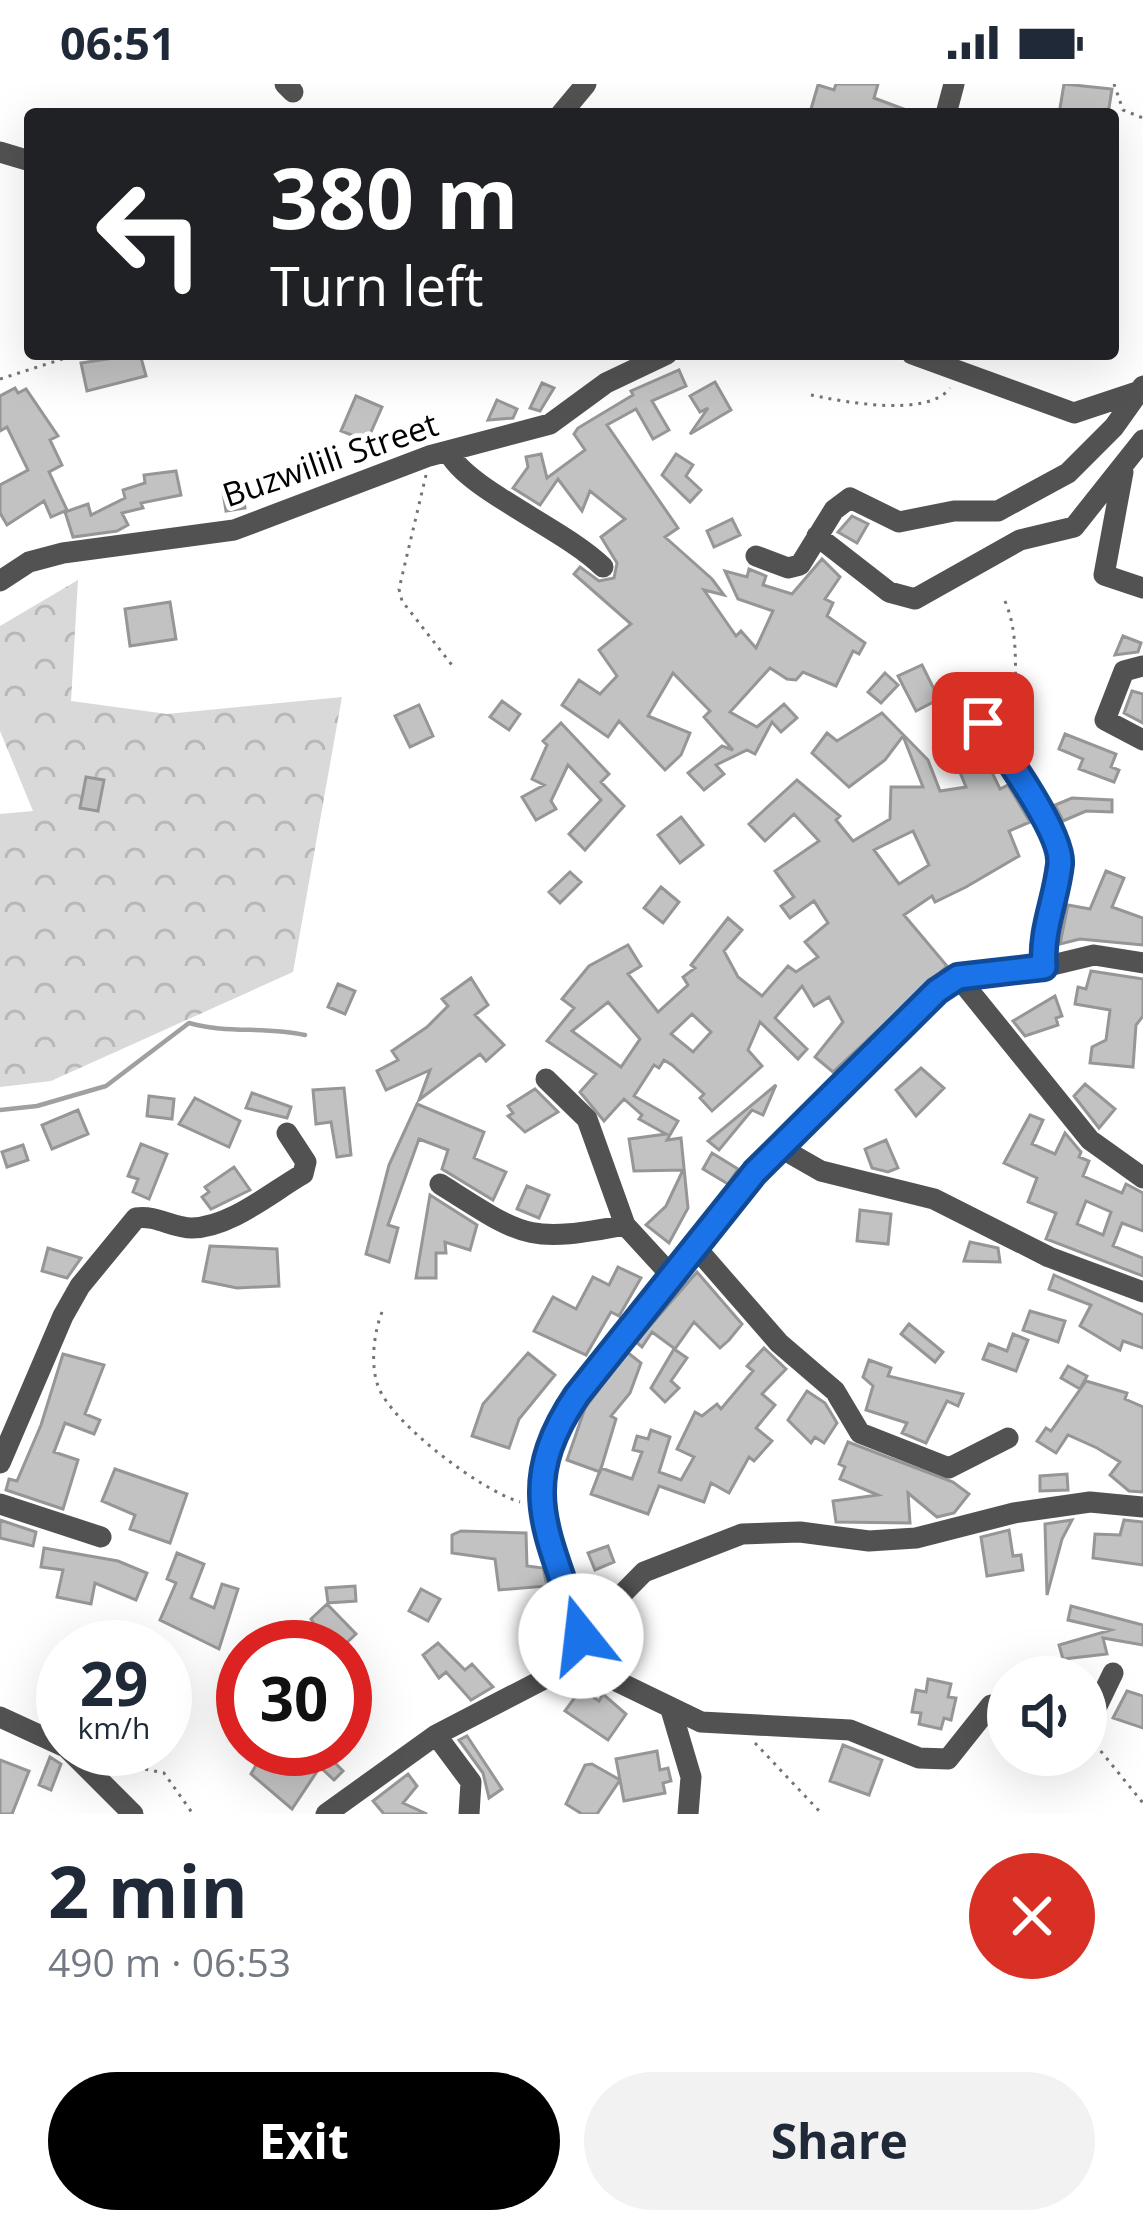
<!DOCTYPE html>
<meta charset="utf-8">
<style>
:root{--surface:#fff;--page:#f2f2f3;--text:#1f2937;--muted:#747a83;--accent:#000}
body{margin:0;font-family:"Open Sans",sans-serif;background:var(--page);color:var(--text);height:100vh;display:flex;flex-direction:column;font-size:45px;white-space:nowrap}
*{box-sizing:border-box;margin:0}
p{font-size:39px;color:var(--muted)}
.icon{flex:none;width:66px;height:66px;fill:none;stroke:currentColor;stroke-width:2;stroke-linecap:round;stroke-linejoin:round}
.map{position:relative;height:1730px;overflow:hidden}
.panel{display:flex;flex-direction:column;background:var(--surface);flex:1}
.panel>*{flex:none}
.banner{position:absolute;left:24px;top:24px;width:1095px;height:252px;border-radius:12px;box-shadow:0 12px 48px #0002;background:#202124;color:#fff;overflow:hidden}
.tools{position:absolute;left:987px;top:1572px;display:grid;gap:24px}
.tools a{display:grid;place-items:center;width:120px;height:120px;border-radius:50%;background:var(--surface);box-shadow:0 12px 48px #0002;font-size:60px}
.speed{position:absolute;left:36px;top:1536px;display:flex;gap:24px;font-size:60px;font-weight:700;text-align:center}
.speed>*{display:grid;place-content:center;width:156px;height:156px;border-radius:50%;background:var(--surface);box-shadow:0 12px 48px #0002;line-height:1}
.speed small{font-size:30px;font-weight:400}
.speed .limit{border:18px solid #d22;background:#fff;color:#111}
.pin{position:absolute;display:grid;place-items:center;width:102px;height:102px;color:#fff;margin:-51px;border-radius:24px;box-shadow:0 6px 18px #0006}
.me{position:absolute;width:132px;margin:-66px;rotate:344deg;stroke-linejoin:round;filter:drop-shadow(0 0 9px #0008)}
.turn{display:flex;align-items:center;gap:42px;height:252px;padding:0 48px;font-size:54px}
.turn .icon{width:156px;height:156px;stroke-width:2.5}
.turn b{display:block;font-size:84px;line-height:102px}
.round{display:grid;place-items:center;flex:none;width:126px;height:126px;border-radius:63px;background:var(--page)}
.summary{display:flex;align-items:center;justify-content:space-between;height:204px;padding:0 48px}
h1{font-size:72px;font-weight:700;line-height:90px}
.action{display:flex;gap:24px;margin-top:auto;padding:24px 48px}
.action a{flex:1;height:138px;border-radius:72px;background:var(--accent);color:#fff;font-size:48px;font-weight:700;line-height:138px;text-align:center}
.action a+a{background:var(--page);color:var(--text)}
.status{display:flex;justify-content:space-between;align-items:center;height:84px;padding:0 60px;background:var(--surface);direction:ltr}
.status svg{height:33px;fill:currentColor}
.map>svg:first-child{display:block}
</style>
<div class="status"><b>06:51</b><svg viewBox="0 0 49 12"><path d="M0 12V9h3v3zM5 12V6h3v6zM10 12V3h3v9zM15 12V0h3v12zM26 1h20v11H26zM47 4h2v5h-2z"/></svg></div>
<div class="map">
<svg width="1143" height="1730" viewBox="0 0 1143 1730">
<defs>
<pattern id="forest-crowns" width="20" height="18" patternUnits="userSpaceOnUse" patternTransform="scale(3)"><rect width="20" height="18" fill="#d9d9d9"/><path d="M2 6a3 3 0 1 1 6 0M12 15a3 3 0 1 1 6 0" fill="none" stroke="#b8b8b8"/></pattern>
</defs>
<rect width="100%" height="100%" fill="#fff"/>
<!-- forest -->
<path fill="url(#forest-crowns)" d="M 78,496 L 71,617 L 167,630 L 342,613 L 293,888 L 51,997 L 0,1003 L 0,730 L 33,727 L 0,647 L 0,542 Z"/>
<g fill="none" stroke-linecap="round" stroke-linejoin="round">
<!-- stream -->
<path stroke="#a0a0a0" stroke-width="4.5" d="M 0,1026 L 37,1022 L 106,1002 L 189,939 C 227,950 266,942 305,951"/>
</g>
<!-- building -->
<path fill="#c2c2c2" stroke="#969696" stroke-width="3" fill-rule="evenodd" d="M 836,0 L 878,0 L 874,14 L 917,30 L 831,30 L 811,25 L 818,1 L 834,6 Z
M 1064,0 L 1112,5 L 1108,30 L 1059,30 Z
M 140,270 L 146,292 L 87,307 L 81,279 Z
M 679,286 L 686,302 L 652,317 L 669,346 L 653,355 L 636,325 L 607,341 L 678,444 L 665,453 L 712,495 L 724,511 L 704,506 L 736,552 L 741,547 L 756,564 L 773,527 L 738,515 L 725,487 L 747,493 L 749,485 L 766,492 L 763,501 L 792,510 L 822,475 L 840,493 L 825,515 L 833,519 L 827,532 L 865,559 L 859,570 L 853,567 L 836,602 L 803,588 L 796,596 L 787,595 L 770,584 L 730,628 L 757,643 L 784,620 L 797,634 L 781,648 L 772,638 L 755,670 L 747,666 L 716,681 L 724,690 L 704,706 L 688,689 L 722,662 L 733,666 L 704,633 L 710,627 L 673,589 L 648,632 L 690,649 L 681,671 L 665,686 L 619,637 L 608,653 L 562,621 L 579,596 L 600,610 L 617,592 L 599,566 L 631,540 L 574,490 L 580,483 L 599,497 L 614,494 L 617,479 L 601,453 L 625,435 L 590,407 L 582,427 L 558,395 L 540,421 L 513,404 L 528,383 L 526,373 L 541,370 L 547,394 L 585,366 L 574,350 L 578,344 L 633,311 L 631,307 Z
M 715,298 L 731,326 L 690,350 L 708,324 L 700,328 L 690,312 Z
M 542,299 L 554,304 L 540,327 L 530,324 Z
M 15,304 L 18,309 L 26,305 L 58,352 L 50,356 L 62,381 L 49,388 L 67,426 L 51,433 L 44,417 L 7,441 L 0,429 L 0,401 L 28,386 L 7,343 L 0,347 L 0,312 Z
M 356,312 L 382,323 L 367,357 L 341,347 Z
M 497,316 L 517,325 L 513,334 L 488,336 Z
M 676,370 L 693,381 L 686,392 L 701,406 L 690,418 L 662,391 Z
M 176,387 L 181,411 L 141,419 L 143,424 L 122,429 L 128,441 L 117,447 L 73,453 L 65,428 L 88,420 L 91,431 L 125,414 L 123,406 L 145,399 L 144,391 Z
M 241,399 L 245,424 L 226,427 L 222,402 Z
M 852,432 L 868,440 L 857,459 L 838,448 Z
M 732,435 L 740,451 L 714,463 L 707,447 Z
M 170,518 L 176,555 L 130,562 L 125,525 Z
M 1123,552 L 1141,559 L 1138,568 L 1115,571 Z
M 922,581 L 939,615 L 916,627 L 898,592 Z
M 885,589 L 898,601 L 881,619 L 868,608 Z
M 1132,607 L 1143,610 L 1143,639 L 1124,629 Z
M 502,617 L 520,630 L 509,646 L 490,633 Z
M 419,621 L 433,652 L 410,663 L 395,632 Z
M 882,629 L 928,676 L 940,707 L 966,703 L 959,686 L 970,682 L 960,660 L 975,653 L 1000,705 L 1008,701 L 1030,738 L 1009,747 L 1019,772 L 966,803 L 935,818 L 932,812 L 904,831 L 947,882 L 833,988 L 815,973 L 843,938 L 829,913 L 814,922 L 802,902 L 775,934 L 807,965 L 798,975 L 760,938 L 748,966 L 762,982 L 712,1027 L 700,1014 L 704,1010 L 672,981 L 664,976 L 659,984 L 654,981 L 634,1012 L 678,1037 L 667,1056 L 681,1054 L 688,1124 L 669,1159 L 646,1141 L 666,1122 L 683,1086 L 634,1087 L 629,1055 L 666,1050 L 639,1035 L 642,1031 L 624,1015 L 604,1037 L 580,1008 L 596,990 L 547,957 L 574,924 L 562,915 L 589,882 L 628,861 L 641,882 L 628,890 L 658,928 L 688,901 L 683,893 L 695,884 L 691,881 L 728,834 L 742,846 L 724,867 L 738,893 L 762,912 L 788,882 L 796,888 L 818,873 L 805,858 L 828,839 L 814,817 L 790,834 L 781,822 L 794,813 L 775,787 L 819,757 L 794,730 L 765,757 L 749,740 L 797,696 L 840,732 L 836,736 L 853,757 L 890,735 L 891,703 L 923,703 L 903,652 L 885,676 L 849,703 L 812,669 L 827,649 L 837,657 ZM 913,747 L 929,781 L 899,800 L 874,766 ZM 608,918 L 640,955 L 621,983 L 572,947 ZM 692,930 L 711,948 L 693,968 L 671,950 Z
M 561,639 L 609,690 L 601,698 L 624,722 L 585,766 L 569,750 L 601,716 L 568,681 L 551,717 L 556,725 L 536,736 L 522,713 L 544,701 L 532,695 L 547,661 L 543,657 Z
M 1065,650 L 1116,670 L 1111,683 L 1119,686 L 1114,698 L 1079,685 L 1083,675 L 1059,665 Z
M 86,693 L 104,696 L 98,727 L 80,724 Z
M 1072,714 L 1112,716 L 1112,728 L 1086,727 L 1063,737 L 1055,721 Z
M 681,733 L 703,761 L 680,779 L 658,751 Z
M 1106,787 L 1124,794 L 1112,823 L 1143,834 L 1143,861 L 1080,855 L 1060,860 L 1068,821 L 1090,825 Z
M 570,788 L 581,798 L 560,819 L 549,808 Z
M 661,803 L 679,818 L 663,839 L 644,824 Z
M 1091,887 L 1143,895 L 1143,932 L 1136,941 L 1133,983 L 1090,979 L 1092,963 L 1106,956 L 1110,926 L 1075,920 L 1078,903 L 1086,905 Z
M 471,894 L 488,921 L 475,931 L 504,961 L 486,977 L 480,970 L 419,1016 L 430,986 L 386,1006 L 377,987 L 398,976 L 392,967 L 427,943 L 448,922 L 442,915 Z
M 338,900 L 355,907 L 345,930 L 328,923 Z
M 1055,912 L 1062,932 L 1056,934 L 1058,941 L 1025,952 L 1013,937 Z
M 921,984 L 944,1004 L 916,1032 L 896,1006 Z
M 1085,1000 L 1115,1025 L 1099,1044 L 1074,1012 Z
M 776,1001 L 763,1031 L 752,1026 L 719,1066 L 708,1057 Z
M 344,1004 L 351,1071 L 337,1073 L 331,1038 L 316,1040 L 313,1006 Z
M 535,1005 L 558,1028 L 525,1048 L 508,1032 L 513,1029 L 508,1022 Z
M 252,1009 L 291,1023 L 287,1034 L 246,1024 Z
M 149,1012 L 174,1015 L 172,1035 L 147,1032 Z
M 195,1014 L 240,1037 L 229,1063 L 179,1040 Z
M 417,1020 L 484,1048 L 474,1074 L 506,1088 L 493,1116 L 442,1085 L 448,1066 L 419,1055 L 388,1141 L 398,1144 L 389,1178 L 366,1170 L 389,1081 Z
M 78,1026 L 88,1050 L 52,1065 L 42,1041 Z
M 1030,1031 L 1043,1036 L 1032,1060 L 1055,1070 L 1065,1049 L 1081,1068 L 1079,1073 L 1089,1077 L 1083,1092 L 1122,1109 L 1126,1100 L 1143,1109 L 1143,1147 L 1122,1139 L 1113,1162 L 1143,1174 L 1143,1192 L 1046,1155 L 1056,1129 L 1028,1118 L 1037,1094 L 1004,1079 ZM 1086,1117 L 1111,1128 L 1103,1151 L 1077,1140 Z
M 886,1056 L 898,1084 L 888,1088 L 872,1084 L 865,1065 Z
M 141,1060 L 167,1070 L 149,1115 L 133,1108 L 138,1095 L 128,1092 Z
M 23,1061 L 28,1076 L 7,1083 L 2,1068 Z
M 712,1069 L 738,1085 L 728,1100 L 703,1085 Z
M 234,1083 L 250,1106 L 211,1125 L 202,1113 L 209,1108 L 205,1103 Z
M 527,1102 L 549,1111 L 539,1134 L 517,1125 Z
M 430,1111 L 477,1141 L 470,1166 L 445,1158 L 446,1169 L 436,1169 L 436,1194 L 416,1194 Z
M 860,1126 L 891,1130 L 888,1160 L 857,1157 Z
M 970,1158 L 998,1164 L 1000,1178 L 964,1177 Z
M 210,1162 L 277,1165 L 279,1202 L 237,1204 L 203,1197 Z
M 48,1164 L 81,1174 L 67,1194 L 42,1187 Z
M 618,1183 L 641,1194 L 619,1232 L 611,1228 L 586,1271 L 534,1247 L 553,1213 L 576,1225 L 593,1193 L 609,1201 Z
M 697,1188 L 742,1240 L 729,1256 L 720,1264 L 694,1238 L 675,1265 L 652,1248 L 642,1263 L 636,1258 Z
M 1054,1191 L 1143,1231 L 1143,1264 L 1123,1257 L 1120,1266 L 1080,1242 L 1091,1221 L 1049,1205 Z
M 1030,1227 L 1065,1237 L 1058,1258 L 1023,1246 Z
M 909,1240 L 943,1268 L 935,1278 L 901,1250 Z
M 1013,1250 L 1028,1256 L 1016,1287 L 983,1275 L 989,1260 L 1007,1267 Z
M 764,1264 L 786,1285 L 762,1310 L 775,1321 L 756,1344 L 772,1357 L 754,1377 L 749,1373 L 729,1409 L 711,1399 L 704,1418 L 659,1402 L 648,1430 L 591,1410 L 601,1384 L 632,1395 L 642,1368 L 633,1366 L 637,1352 L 648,1355 L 651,1346 L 670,1353 L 659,1388 L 681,1396 L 694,1373 L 677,1365 L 695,1328 L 702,1332 L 717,1320 L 721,1325 L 753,1287 L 747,1282 Z
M 674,1265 L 687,1274 L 671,1297 L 679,1304 L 665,1318 L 651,1304 Z
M 627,1268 L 641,1279 L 630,1309 L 611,1332 L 616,1335 L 600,1388 L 567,1376 L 585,1324 Z
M 528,1269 L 555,1291 L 519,1335 L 509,1364 L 472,1352 L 483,1320 Z
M 63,1270 L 104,1281 L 85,1330 L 100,1336 L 94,1350 L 65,1339 L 54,1368 L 78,1376 L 63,1425 L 6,1406 L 9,1395 L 17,1397 L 41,1341 Z
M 869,1276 L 891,1284 L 888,1292 L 963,1310 L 958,1322 L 947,1317 L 926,1359 L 902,1349 L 907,1339 L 866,1326 L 873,1302 L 863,1293 Z
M 1068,1282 L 1087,1292 L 1080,1305 L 1061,1294 Z
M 1086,1297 L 1127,1309 L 1125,1315 L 1143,1323 L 1143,1408 L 1129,1407 L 1110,1391 L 1120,1378 L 1097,1364 L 1068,1351 L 1056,1369 L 1037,1357 L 1046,1344 L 1051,1347 Z
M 807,1307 L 825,1319 L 837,1339 L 824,1359 L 815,1353 L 811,1359 L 788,1336 Z
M 848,1358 L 953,1398 L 969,1410 L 954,1429 L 937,1433 L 908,1409 L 910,1439 L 836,1438 L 833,1417 L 878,1411 L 840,1395 L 845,1383 L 839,1380 Z
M 115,1385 L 187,1410 L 170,1459 L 130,1445 L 135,1431 L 102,1417 Z
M 1067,1390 L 1068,1406 L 1040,1407 L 1040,1392 Z
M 0,1436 L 36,1448 L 33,1462 L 0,1454 Z
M 1072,1436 L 1062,1455 L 1047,1511 L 1045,1440 Z
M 1124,1436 L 1143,1438 L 1143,1481 L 1093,1474 L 1095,1450 L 1120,1451 Z
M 1009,1446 L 1013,1472 L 1021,1471 L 1023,1486 L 987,1492 L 981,1453 Z
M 461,1447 L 526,1449 L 527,1482 L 543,1484 L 547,1502 L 499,1506 L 495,1475 L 452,1469 L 452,1451 Z
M 608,1462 L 614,1478 L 595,1486 L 588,1469 Z
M 44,1464 L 118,1477 L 147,1489 L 136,1516 L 95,1499 L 91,1520 L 57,1513 L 63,1486 L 41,1483 Z
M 177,1469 L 204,1480 L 191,1514 L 214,1524 L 222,1500 L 238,1505 L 219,1565 L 160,1536 L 176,1499 L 167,1495 Z
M 355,1502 L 356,1517 L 328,1519 L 326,1504 Z
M 421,1505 L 440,1515 L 428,1537 L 409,1527 Z
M 327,1520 L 356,1550 L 342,1563 L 328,1563 L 311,1535 Z
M 1071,1522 L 1143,1541 L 1143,1561 L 1103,1554 L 1107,1570 L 1063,1575 L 1059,1561 L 1111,1546 L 1068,1536 Z
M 562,1541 L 564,1566 L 544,1578 L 538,1574 Z
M 438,1559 L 465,1586 L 472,1580 L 493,1603 L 471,1616 L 446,1588 L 439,1594 L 423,1571 Z
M 928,1595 L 951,1600 L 948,1613 L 956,1614 L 951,1636 L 944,1634 L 941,1645 L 919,1640 L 921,1629 L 912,1628 L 916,1606 L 926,1608 Z
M 581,1605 L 599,1617 L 603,1610 L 626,1630 L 608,1656 L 565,1627 Z
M 1127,1607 L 1143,1612 L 1143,1644 L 1113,1634 Z
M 467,1652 L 502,1705 L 489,1714 L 483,1689 L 459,1656 Z
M 843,1661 L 882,1676 L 869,1711 L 830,1697 Z
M 308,1665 L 327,1671 L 343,1687 L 334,1696 L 320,1683 L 292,1725 L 251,1690 L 261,1672 L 296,1687 Z
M 657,1667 L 660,1686 L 668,1684 L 671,1697 L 663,1699 L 665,1709 L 624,1717 L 616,1675 Z
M 50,1673 L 61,1680 L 51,1706 L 39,1701 Z
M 0,1676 L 29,1687 L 12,1730 L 0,1730 Z
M 592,1680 L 620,1696 L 597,1730 L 582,1730 L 566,1720 L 585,1681 Z
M 408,1690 L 417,1702 L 403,1719 L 427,1730 L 384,1730 L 373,1717 Z"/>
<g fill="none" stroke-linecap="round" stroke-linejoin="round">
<!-- path -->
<path stroke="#747474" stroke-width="3" stroke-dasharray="3 6" stroke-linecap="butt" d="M 1114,0 L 1123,26 L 1143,34
M 0,295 L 78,270
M 811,311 C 845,318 927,334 950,304
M 426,391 L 399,505 L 402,517 L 455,585
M 1005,517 C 1025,564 1007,613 1023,661
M 382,1228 C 374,1248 370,1280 378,1302 C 392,1340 482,1407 520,1418
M 755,1659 L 822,1730
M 1095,1660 L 1143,1719
M 110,1678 L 164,1689 L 193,1730"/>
<!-- minor -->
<path stroke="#525252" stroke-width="21" d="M 285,0 L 293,8
M 561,30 L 586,0
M 946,30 L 954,0
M 0,68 L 30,77
M 912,270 L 1074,329 L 1137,308
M 448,367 C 464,404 565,445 603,483
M 1123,388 L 1104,491 L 1143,504
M 817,452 L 889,508 L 915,515 L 1020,456 L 1074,443 L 1143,356
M 756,472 L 788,484 L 800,481 L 834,426 L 850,414 L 899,438 L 954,427 L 998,427 L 1068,389 L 1114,343 L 1143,302
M 0,497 L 29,478 L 63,469 L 234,446 L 429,372 L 550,340 L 606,299 L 667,270
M 1143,582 L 1124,587 L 1105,636 L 1143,656
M 966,613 C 985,641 1062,747 1060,773 C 1059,812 1041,843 1044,883
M 958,893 L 1090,1056 L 1143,1094
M 546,995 L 587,1035 L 625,1141 L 670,1190
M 779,1063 L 821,1087 L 934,1115 L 1049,1173 L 1143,1208
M 440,1100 C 524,1153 526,1160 625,1141
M 697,1165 L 779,1259 L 835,1307 L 860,1349 L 949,1384 L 1008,1354
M 0,1379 L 63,1232 L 80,1202 L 136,1134 C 157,1131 172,1144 192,1144 C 231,1143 270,1109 303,1090 L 306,1078 L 287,1049
M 0,1420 L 101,1453
M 581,1552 L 644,1488 L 742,1450 L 800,1448 L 869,1457 L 916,1454 L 1014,1429 L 1090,1418 L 1143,1423
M 577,1578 L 701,1638 L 850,1646 L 919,1674 L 948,1675 L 991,1621 L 1008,1618
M 672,1629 L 691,1693 L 688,1730
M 0,1633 L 63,1662
M 1086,1645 L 1113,1589
M 436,1651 L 471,1698 L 469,1730
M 68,1665 L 133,1730
M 326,1730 L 436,1651 L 577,1578 L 581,1552 L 540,1422 C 531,1327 646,1231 699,1162 C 770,1070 854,988 937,907 L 958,893 L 1044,883 L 1094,871 L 1143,879"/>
</g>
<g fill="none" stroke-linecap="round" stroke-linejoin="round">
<defs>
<path id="route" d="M 581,1552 C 552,1453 512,1407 577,1311 L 755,1088 L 937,907 L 958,893 L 1044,883 C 1041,845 1056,817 1060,780 C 1063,750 1003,667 983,639"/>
</defs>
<!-- route casing -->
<use href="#route" stroke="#114b97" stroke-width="30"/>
<!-- route -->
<use href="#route" stroke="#1a73e8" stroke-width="21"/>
</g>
<g text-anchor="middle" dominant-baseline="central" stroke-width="9" stroke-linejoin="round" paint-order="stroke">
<!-- street labels -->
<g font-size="33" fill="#000" stroke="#fff">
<text transform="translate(330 375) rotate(-19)">Buzwilili Street</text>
</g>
</g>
</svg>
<div class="tools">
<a><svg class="icon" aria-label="sound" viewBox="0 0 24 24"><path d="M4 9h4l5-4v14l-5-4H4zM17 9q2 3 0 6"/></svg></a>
</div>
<div class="speed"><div>29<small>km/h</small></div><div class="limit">30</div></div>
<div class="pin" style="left:983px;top:639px;background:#d93025"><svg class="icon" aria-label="arrive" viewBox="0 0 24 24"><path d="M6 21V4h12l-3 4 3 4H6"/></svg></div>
<svg class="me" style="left:581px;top:1552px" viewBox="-20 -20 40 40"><circle r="19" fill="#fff"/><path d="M0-13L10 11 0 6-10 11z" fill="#1a73e8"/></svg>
<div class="banner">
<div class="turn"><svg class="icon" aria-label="left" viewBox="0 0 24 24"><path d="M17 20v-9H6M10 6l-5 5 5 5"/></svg><div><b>380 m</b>Turn left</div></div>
</div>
</div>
<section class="panel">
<div class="summary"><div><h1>2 min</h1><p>490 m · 06:53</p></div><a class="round" style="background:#d93025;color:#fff"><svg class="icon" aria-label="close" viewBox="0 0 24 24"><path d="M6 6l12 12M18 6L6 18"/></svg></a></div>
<div class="action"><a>Exit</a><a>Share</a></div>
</section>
